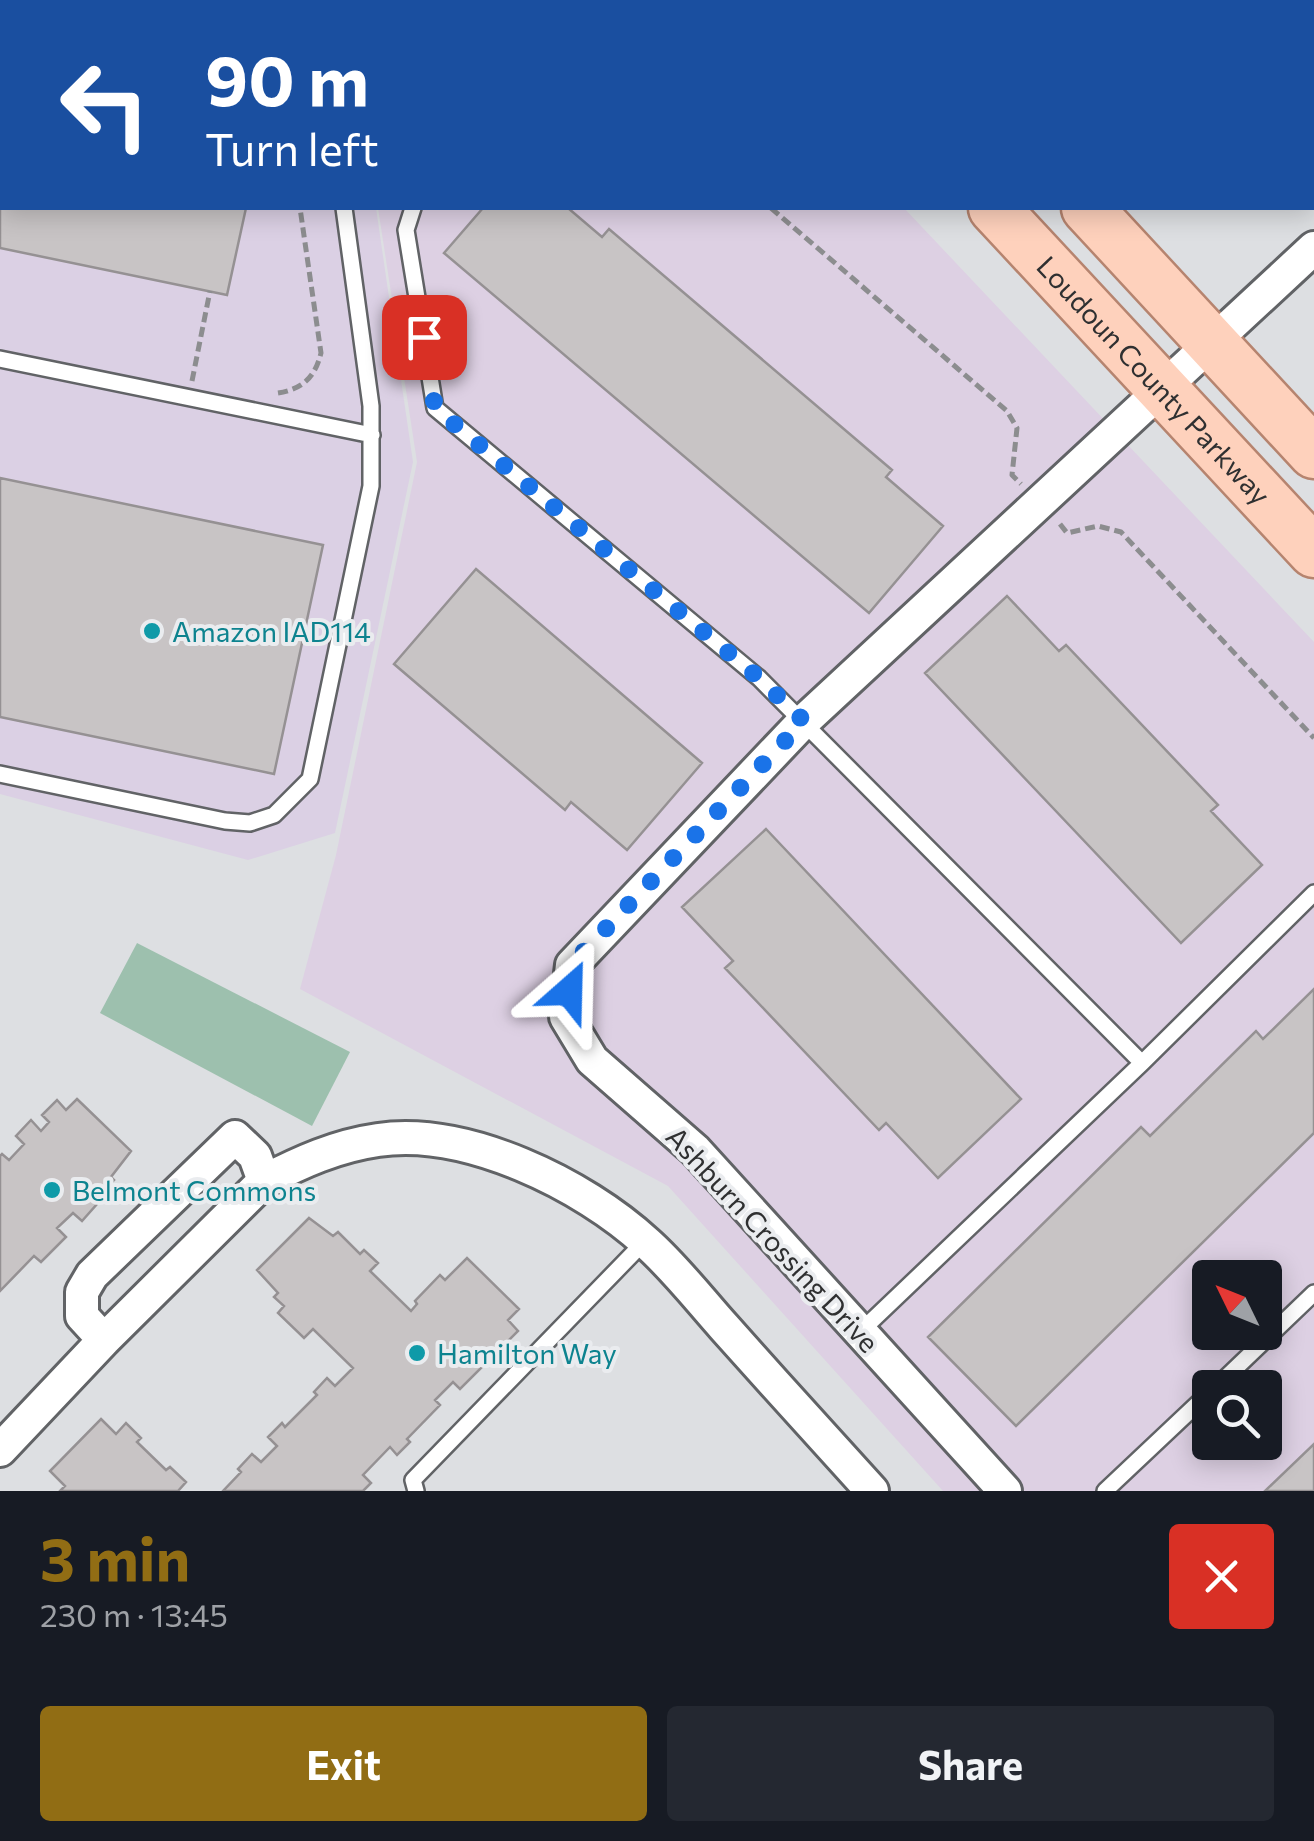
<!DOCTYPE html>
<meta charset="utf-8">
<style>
:root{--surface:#171b24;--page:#242831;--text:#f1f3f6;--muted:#9ea1a6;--accent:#916d14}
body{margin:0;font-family:Commissioner,sans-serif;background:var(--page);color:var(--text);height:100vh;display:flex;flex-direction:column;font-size:38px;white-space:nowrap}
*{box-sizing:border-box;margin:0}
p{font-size:32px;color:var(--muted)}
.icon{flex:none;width:55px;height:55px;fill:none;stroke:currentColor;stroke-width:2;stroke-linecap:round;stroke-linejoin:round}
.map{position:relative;height:1491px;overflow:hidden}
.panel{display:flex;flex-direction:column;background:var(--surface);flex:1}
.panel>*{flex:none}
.hud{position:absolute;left:0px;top:0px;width:1315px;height:210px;box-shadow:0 5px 25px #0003;background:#1a4fa0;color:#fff;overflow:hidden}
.needle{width:65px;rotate:313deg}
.buttons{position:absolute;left:1192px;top:1260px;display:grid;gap:20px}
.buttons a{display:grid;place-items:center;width:90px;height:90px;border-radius:10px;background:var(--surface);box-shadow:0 5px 25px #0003;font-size:50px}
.pin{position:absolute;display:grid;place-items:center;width:85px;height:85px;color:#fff;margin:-42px;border-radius:20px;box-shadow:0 5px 15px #0006}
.me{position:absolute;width:110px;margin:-55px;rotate:25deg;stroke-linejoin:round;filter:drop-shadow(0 0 8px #0008)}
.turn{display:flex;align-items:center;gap:35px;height:210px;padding:0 40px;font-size:45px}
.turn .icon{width:130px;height:130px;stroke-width:2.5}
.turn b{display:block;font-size:70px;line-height:85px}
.round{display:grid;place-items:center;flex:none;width:105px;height:105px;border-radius:10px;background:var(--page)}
.head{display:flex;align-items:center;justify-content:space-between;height:170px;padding:0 40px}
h1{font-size:60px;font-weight:700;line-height:75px;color:var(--accent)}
.primary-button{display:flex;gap:20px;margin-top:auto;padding:20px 40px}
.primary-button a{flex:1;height:115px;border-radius:10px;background:var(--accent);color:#fff;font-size:40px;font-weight:700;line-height:115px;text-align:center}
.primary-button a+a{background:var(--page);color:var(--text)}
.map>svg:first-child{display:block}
</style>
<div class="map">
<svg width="1314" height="1491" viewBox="0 0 1314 1491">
<rect width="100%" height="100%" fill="#dddfe2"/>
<!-- commercial -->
<path fill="#ddd0e3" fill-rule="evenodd" d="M 347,0 L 600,0 L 605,2 L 347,2 Z
M 378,208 L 904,208 L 1314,642 L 1314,1491 L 943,1491 L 668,1186 L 300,989 L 336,855 L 417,462 ZM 1210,1278 L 1265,1278 L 1265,1332 L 1210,1332 ZM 1210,1388 L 1265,1388 L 1265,1442 L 1210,1442 Z"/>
<!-- industrial -->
<path fill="#dbd0e4" d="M 0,0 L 330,2 L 2,2 L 2,208 L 376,208 L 413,462 L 335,833 L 248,860 L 0,794 Z"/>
<!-- green -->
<path fill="#9dc0ae" d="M 137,943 L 350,1052 L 312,1126 L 100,1013 Z"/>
<!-- building -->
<path fill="#c8c4c5" stroke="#959193" stroke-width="2.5" d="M 0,10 L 2,208 L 246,208 L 227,295 L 0,248 Z
M 483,208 L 568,208 L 602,237 L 609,229 L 892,470 L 886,477 L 943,526 L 869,613 L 444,253 Z
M 0,478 L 323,545 L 274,774 L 0,717 Z
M 476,569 L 702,763 L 627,850 L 571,802 L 565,810 L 394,664 Z
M 1007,596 L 1059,651 L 1066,645 L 1218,805 L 1211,811 L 1262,865 L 1181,943 L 925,673 Z
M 766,829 L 1021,1099 L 938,1178 L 886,1123 L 879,1130 L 725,968 L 733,961 L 682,907 Z
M 1314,989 L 1314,1133 L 1016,1426 L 928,1337 L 1141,1127 L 1150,1136 L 1256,1031 L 1263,1039 Z
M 77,1099 L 131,1151 L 111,1177 L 114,1180 L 94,1201 L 97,1204 L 82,1221 L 73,1213 L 57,1228 L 66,1237 L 41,1262 L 34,1256 L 0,1291 L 0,1156 L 2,1154 L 9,1160 L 24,1144 L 16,1136 L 31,1120 L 41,1131 L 49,1122 L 42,1115 L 57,1100 L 66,1110 Z
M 309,1218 L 333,1236 L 338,1232 L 360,1254 L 364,1250 L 378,1263 L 370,1271 L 411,1311 L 417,1304 L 415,1301 L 440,1275 L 445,1280 L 467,1258 L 519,1309 L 508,1320 L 518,1331 L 460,1389 L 453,1382 L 435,1400 L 440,1405 L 407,1439 L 410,1442 L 397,1455 L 390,1447 L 363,1475 L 371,1483 L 363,1491 L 223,1491 L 241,1472 L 238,1469 L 252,1454 L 261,1462 L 277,1446 L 268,1437 L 282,1423 L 285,1427 L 317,1395 L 314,1392 L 327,1378 L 335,1386 L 353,1368 L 313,1329 L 304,1338 L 278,1313 L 284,1306 L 274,1297 L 278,1293 L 257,1270 Z
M 101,1419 L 116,1434 L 126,1423 L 141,1438 L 137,1442 L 166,1470 L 170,1467 L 186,1482 L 178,1491 L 60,1491 L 65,1486 L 50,1471 Z
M 1314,1444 L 1314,1491 L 1265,1491 Z"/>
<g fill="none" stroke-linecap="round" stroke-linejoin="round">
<defs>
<path id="service" d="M 239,0 L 250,2
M 413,208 L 406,230 L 435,408 L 759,678 L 1142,1063
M 0,359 L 372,435
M 0,774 L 225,821 L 250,823 L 274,815 L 310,779 L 371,486 L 371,406 L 344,208
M 860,1332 L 1142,1063 L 1314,893
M 1215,1388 L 1314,1293
M 416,1491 L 413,1480 L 645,1241
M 1105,1491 L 1210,1392"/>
<path id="minor" d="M 264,1181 C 301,1162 336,1146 378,1140 C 466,1127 583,1184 647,1243 C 675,1268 699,1299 724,1327 C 773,1382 822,1436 872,1491
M 0,1450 L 104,1340 L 264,1181 L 255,1156 L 235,1137 L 92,1275 L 82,1292 L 82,1316 L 104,1340
M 1005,1491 L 695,1150 L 592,1060 L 566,1017 L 572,965 L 804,721 L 1314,248"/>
<g id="primary">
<path d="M 749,0 L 753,2"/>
<path d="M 870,0 L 874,2"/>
<path id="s1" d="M 994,208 L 1314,552"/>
<path d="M 1087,208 L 1314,453"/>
</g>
</defs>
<!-- service casing -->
<use href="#service" stroke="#616366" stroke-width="20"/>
<!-- minor casing -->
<use href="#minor" stroke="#616366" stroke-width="38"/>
<!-- primary casing -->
<use href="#primary" stroke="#b6846f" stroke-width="55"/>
<!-- path -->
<path stroke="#8c8d8f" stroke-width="5" stroke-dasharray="10 5" stroke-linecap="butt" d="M 432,0 L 440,2
M 771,208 L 1007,411 L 1017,428 L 1012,475 L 1021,484
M 192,381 L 210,291
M 278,393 C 303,389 315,377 321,353 L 300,208
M 1060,524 L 1067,533 L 1098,526 L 1121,532 L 1314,738"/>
<!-- service -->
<use href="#service" stroke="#fff" stroke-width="15"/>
<!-- minor -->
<use href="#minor" stroke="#fff" stroke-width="32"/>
<!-- primary -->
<use href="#primary" stroke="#fed1bc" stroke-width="50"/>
</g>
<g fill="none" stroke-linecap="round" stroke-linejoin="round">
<!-- route -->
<path stroke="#1a73e8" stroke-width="18" stroke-dasharray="0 32.4" d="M 424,337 L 435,408 L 759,678 L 804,721 L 572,964 L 569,991"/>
</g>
<!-- markers -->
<g fill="#0f9aa8" stroke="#eaecef" stroke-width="4">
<circle cx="152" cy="631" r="10"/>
<circle cx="52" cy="1190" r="10"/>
<circle cx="417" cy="1353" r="10"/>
</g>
<g text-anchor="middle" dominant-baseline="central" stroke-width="8" stroke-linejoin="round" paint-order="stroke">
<!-- street labels -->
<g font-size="28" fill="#2f3031" stroke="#eaecef">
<text stroke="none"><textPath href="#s1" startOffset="235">Loudoun County Parkway</textPath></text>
<text transform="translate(773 1239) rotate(47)">Ashburn Crossing Drive</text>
</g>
<!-- culture labels -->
<g font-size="28" fill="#0d838f" stroke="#eaecef" text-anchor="start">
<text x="172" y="631">Amazon IAD114</text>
<text x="72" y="1190">Belmont Commons</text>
<text x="437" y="1353">Hamilton Way</text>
</g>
</g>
</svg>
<div class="buttons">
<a><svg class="needle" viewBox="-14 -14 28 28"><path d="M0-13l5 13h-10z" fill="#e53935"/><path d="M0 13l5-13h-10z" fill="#9ea1a6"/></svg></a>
<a><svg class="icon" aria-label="search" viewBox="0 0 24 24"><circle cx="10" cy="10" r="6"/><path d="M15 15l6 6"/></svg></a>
</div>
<div class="pin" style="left:424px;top:337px;background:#d93025"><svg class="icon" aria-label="arrive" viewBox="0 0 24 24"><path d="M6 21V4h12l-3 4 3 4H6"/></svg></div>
<svg class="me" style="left:569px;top:991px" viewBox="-20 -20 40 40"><path d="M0-17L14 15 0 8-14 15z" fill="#1a73e8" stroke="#fff" stroke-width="4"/></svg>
<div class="hud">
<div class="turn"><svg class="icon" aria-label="left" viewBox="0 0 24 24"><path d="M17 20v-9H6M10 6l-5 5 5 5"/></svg><div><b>90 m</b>Turn left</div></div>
</div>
</div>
<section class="panel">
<div class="head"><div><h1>3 min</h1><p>230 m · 13:45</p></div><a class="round" style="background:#d93025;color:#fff"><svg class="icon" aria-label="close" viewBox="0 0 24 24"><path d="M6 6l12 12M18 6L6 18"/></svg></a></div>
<div class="primary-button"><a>Exit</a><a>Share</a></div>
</section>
